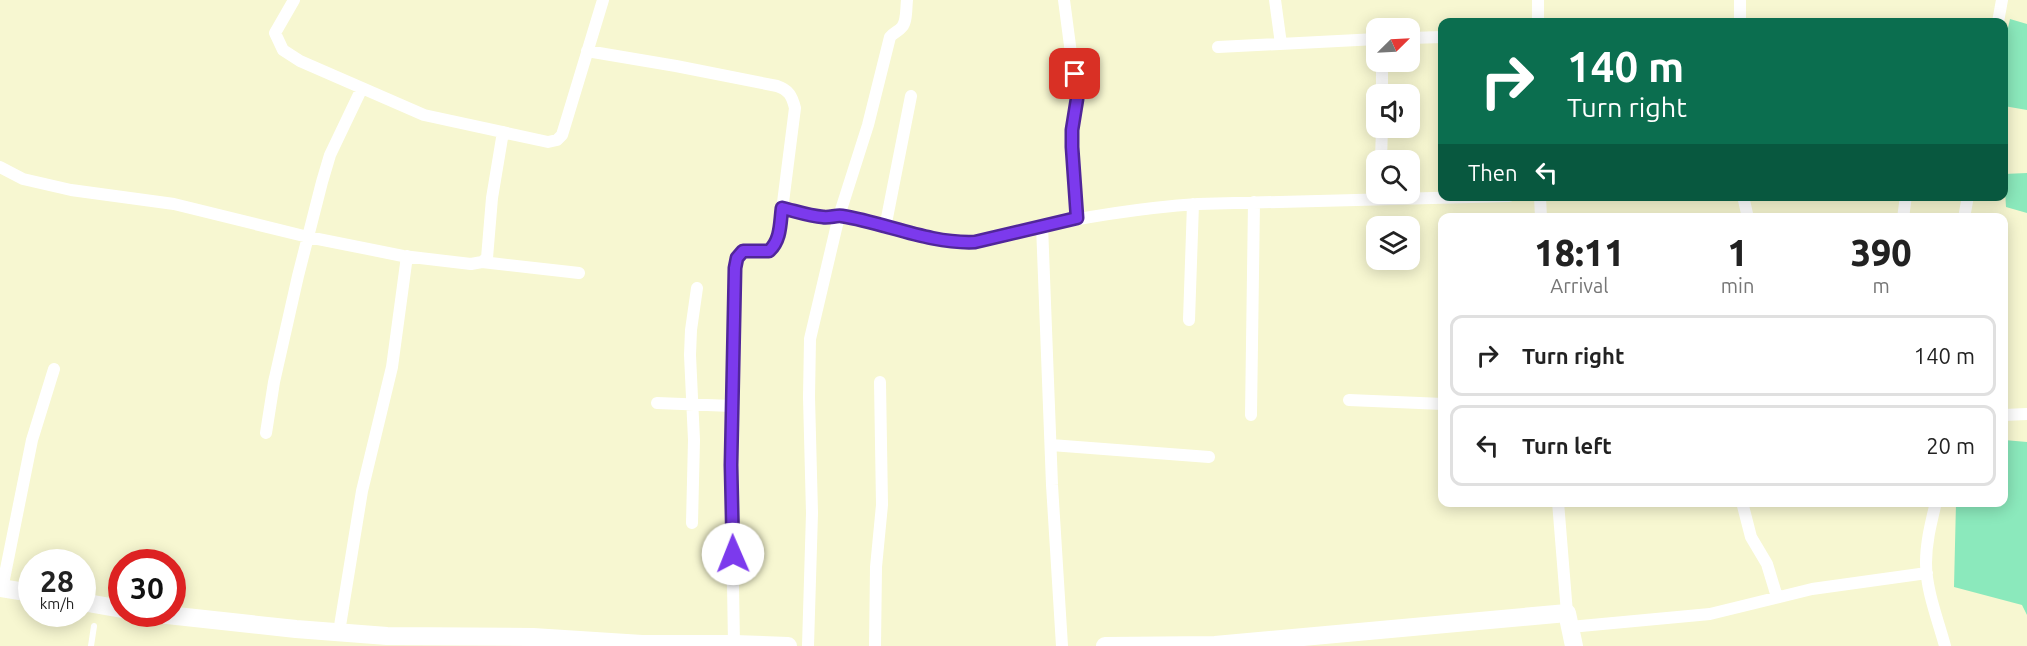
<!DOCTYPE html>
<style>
:root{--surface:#fff;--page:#f2f2f2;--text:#222;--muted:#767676;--line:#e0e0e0}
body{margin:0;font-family:Ubuntu,sans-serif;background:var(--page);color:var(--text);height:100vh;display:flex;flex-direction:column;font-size:22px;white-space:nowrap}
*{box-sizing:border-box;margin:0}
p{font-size:20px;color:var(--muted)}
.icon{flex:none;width:33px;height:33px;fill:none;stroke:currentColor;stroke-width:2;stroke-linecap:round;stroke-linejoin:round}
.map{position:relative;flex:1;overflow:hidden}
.drawer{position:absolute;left:1438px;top:213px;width:570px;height:294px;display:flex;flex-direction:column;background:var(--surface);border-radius:12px;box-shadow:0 3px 15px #0003}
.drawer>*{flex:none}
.hud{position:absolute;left:1438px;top:18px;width:570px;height:183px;border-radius:12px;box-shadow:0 3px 15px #0003;background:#0b6e4f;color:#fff;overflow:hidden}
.needle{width:39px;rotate:66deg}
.controls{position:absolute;left:1366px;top:18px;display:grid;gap:12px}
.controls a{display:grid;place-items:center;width:54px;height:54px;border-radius:12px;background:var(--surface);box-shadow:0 3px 15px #0003;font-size:30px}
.speed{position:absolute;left:18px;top:549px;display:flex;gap:12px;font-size:30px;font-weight:700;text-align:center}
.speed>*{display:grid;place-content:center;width:78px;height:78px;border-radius:50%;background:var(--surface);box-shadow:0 3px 15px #0003;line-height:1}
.speed small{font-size:15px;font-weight:400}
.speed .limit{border:9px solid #d22;background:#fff;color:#111}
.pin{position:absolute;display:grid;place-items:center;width:51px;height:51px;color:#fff;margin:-26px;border-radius:12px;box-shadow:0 3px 9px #0006}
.me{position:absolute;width:66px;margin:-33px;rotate:359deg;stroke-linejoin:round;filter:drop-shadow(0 0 4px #0008)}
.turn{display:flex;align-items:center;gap:21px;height:126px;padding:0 30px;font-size:27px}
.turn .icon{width:78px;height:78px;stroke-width:2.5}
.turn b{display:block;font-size:42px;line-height:51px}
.then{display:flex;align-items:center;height:57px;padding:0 30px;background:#0003;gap:12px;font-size:22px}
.eta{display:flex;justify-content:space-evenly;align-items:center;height:102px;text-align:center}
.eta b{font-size:36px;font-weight:800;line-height:42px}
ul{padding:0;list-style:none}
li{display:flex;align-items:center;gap:18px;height:81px;margin:0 12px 9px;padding:0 18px;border:3px solid var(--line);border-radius:12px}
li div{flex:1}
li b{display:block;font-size:22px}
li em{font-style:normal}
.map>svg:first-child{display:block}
</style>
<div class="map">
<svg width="2027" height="646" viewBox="0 0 2027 646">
<rect width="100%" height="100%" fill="#f7f7d1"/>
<!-- water -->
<path fill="#8be9bc" d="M 2010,19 L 2027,24 L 2027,110 L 2004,106 L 2004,46 Z
M 2027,173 L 2027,213 L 2006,207 L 2004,174 Z
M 2004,440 L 2027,442 L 2027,615 L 2022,605 L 1954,587 L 1956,503 L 2004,502 Z"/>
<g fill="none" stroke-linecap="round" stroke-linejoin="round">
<!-- lane -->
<path stroke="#fff" stroke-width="6" d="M 91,646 L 94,626"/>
<!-- street -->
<path stroke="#fff" stroke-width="12" d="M 294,0 L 275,33 L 283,50 L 300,61 L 424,115 L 548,142 L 557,140 L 562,135 L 603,0
M 1064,0 L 1077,99 L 1073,130 L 1072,147 L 1077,218
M 1275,0 L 1281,44
M 1538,0 L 1538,22
M 1740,22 L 1740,0
M 1998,22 L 2002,0
M 1410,38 L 1443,37
M 1218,47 L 1377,39
M 587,51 L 676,66 L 777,86 C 789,90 792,96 795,108 L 779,234 L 776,245 L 769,251 L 743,251 L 737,258 L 735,268 L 731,465 L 734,644
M 1382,94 L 1382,62
M 1381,160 L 1382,128
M 0,167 L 23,179 L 71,190 L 174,204 L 308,237 L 403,256 L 471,264 L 482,262 L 487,258 L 492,198 L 503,132
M 1540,196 L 1541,218
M 1743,196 L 1748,218
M 782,208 C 795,211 809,216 823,217 C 830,218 836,215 842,216 C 886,224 929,244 975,241 C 1049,223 1122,209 1198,204 L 1509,196
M 1903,218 L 1906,196
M 1964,218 L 1968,196
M 1042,225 L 1052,485 L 1062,646
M 885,228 L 911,96
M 482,262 L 579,273
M 1189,320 L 1193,204
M 1349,400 L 1443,404
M 657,403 L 732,406
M 1251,415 L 1254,202
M 2004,415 L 2027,414
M 266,433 L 274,382 L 298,276 L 322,182 L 330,155 L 362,88
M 1051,445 L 1209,457
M 1558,502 L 1567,613
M 1742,502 L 1751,537 L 1767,564 L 1777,597
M 1936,502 C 1931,523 1926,542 1926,563 C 1926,590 1938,620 1945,646
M 692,523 L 694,440 L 690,355 L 691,330 L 697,288
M 2,589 L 32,440 L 54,369
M 1570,627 L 1710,614 L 1812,589 L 1927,573
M 339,632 L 362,491 L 392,367 L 407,256
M 808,646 L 812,513 L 809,397 L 810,339 L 839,216 L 868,125 L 890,37 C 893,33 899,31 902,27 C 907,21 906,8 907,0
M 875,646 L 876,567 L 882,505 L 880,382"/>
<!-- secondary -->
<path stroke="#fff" stroke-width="18" d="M 0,588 L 32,593
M 82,602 L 122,609
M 158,614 L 296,629 L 387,636 L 533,637 L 642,644 L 734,644 L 788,646
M 1105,646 L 1215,645 L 1567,613 L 1574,646"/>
</g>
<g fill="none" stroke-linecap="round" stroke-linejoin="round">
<defs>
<path id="route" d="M 733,554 L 731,465 L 735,268 L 737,258 L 743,251 L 769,251 C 781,240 780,224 782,208 C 795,211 809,216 823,217 C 830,218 836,215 842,216 C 886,223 929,244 975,242 L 1077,218 L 1072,147 L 1072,130 L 1077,99 L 1075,74"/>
</defs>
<!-- route casing -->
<use href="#route" stroke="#51269a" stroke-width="15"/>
<!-- route -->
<use href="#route" stroke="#7c3aed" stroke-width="10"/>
</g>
</svg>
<div class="controls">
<a><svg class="needle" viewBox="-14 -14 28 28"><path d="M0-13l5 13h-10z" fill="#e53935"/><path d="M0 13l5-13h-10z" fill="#767676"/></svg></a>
<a><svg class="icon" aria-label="sound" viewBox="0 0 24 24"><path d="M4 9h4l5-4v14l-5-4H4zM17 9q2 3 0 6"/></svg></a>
<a><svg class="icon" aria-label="search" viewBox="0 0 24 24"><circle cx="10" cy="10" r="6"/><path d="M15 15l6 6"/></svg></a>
<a><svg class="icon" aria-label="layers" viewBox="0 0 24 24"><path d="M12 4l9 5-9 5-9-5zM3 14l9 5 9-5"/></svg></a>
</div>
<div class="speed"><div>28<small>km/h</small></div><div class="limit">30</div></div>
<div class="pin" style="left:1075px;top:74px;background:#d93025"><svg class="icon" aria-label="arrive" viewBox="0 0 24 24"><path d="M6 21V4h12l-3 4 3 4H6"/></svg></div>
<svg class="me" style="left:733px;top:554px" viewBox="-20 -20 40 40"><circle r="19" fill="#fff"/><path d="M0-13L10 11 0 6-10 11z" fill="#7c3aed"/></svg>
<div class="hud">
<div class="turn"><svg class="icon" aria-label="right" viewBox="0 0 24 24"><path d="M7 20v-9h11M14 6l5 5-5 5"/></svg><div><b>140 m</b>Turn right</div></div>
<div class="then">Then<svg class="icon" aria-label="left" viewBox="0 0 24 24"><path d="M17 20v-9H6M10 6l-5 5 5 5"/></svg></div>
</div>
<section class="drawer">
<div class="eta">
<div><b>18:11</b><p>Arrival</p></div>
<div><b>1</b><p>min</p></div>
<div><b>390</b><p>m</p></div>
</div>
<ul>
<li><svg class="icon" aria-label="right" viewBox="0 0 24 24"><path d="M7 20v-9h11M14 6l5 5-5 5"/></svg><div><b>Turn right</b></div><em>140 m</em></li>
<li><svg class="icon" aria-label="left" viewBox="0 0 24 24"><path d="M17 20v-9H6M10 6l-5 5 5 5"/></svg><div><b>Turn left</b></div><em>20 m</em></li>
</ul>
</section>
</div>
